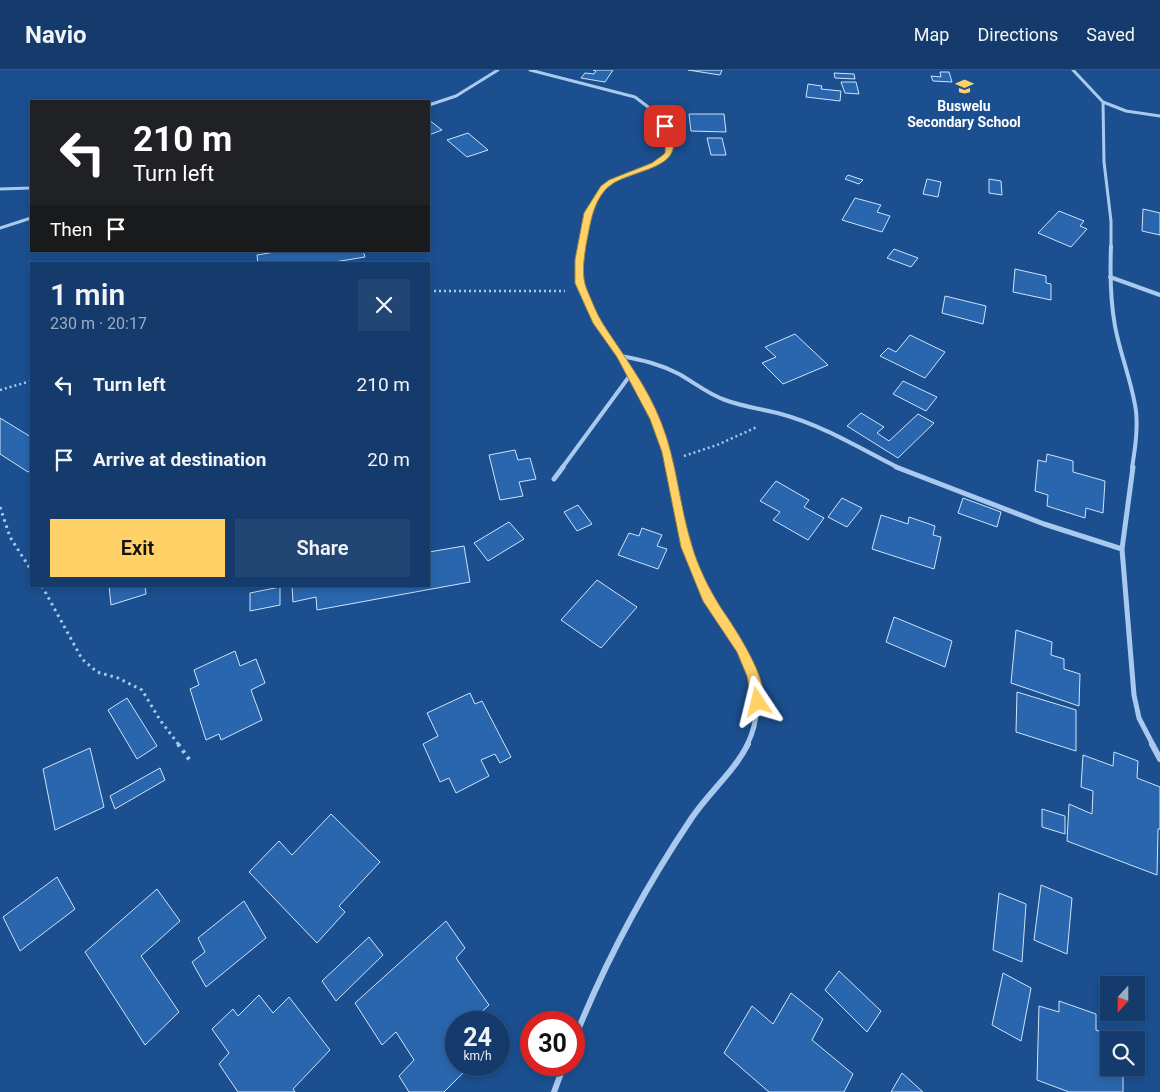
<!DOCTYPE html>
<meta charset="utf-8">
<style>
:root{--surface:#143b6b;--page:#214673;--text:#f1f3f6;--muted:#9dadc1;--line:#33557e;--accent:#ffd166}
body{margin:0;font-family:Roboto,sans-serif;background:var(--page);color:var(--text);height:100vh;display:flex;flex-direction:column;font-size:19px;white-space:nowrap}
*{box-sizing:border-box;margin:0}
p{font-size:16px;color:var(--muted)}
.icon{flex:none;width:28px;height:28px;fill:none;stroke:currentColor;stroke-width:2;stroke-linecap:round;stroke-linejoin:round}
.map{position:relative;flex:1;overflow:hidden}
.drawer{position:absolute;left:30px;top:192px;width:400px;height:325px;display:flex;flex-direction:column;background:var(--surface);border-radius:0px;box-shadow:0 2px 8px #0003,0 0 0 1px var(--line)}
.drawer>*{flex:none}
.top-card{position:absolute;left:30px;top:30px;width:400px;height:152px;border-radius:0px;box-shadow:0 2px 8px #0003,0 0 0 1px var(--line);background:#202124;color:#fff;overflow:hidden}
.needle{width:32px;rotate:201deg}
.buttons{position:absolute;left:1100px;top:906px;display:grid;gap:10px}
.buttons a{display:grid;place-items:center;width:45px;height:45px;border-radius:0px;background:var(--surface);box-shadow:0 2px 8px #0003,0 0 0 1px var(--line);font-size:25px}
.speed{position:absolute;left:445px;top:941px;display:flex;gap:10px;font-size:25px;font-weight:700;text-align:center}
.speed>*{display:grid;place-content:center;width:65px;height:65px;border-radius:50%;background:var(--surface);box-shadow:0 2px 8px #0003,0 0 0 1px var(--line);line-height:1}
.speed small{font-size:12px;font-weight:400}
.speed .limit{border:8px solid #d22;background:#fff;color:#111}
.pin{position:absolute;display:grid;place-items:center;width:42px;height:42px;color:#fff;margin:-21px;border-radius:10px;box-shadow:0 2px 8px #0006}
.me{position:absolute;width:55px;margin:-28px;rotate:350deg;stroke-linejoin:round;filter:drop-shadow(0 0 4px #0008)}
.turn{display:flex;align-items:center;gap:18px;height:105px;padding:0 20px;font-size:22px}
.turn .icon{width:65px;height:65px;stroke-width:2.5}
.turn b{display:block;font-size:35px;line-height:42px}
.then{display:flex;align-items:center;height:48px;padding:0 20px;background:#0003;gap:10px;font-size:19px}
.round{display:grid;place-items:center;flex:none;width:52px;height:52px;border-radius:0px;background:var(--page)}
.overview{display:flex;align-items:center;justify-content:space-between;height:85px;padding:0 20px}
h1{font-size:30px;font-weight:600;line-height:38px}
.button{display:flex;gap:10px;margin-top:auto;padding:10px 20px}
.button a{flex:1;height:58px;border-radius:0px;background:var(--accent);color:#111;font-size:20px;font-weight:600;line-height:58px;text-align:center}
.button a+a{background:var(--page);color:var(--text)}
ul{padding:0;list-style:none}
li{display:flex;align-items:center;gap:15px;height:75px;padding:0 20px}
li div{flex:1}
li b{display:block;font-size:19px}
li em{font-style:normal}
header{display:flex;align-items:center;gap:30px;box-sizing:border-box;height:70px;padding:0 25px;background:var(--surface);border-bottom:1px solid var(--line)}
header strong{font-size:24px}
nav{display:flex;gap:28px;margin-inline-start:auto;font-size:18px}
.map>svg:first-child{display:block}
</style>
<header>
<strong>Navio</strong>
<nav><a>Map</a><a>Directions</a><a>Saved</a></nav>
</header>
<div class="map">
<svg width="1160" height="1022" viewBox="0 0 1160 1022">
<rect width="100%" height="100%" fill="#1b4f8f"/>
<!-- building -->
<path fill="#2a66ad" stroke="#cfe3fa" d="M 593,0 L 613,0 L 605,12 L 581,8 L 585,3 L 594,4 L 596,1 Z
M 688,0 L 722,0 L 720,5 Z
M 940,2 L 949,2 L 952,12 L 933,11 L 931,6 L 941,7 Z
M 834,3 L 854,4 L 855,9 L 835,8 Z
M 841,12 L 856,12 L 859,24 L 845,23 Z
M 808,14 L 822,16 L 821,19 L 841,21 L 840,31 L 806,27 Z
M 689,44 L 724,44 L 726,62 L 691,61 Z
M 429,50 L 442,60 L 429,65 Z
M 468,63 L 488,80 L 467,87 L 447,70 Z
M 707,68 L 722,68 L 726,85 L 711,85 Z
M 848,105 L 863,110 L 859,114 L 845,109 Z
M 927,109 L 941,112 L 938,127 L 923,124 Z
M 989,109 L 1001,111 L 1002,125 L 989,123 Z
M 855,128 L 881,135 L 877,142 L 890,146 L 882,162 L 842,150 Z
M 1143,139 L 1160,143 L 1160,165 L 1142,161 Z
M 1059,141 L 1084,151 L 1080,156 L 1087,159 L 1071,177 L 1038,163 Z
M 894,179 L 918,188 L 911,197 L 887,188 Z
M 281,181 L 363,181 L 365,187 L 322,194 L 258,194 L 257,185 Z
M 1015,199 L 1046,206 L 1046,213 L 1051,214 L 1051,230 L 1013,222 Z
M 945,226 L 986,236 L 983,254 L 942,243 Z
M 795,264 L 828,295 L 783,314 L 762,293 L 776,287 L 765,277 Z
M 910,265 L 945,282 L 925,308 L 880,286 L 888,278 L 896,282 Z
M 903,311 L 937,327 L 926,341 L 893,324 Z
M 861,343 L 884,357 L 877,363 L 889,371 L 918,344 L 934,353 L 898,388 L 847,356 Z
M 0,348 L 31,367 L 31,400 L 28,402 L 0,384 Z
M 515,380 L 518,390 L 530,388 L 536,409 L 519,412 L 523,426 L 500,430 L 489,385 Z
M 1047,384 L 1073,391 L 1073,402 L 1105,411 L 1103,443 L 1086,438 L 1085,448 L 1047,436 L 1048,425 L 1035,421 L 1038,390 L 1046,392 Z
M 776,411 L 809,430 L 804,437 L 824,448 L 808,470 L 773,450 L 780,442 L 760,431 Z
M 842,428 L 862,438 L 847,457 L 828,447 Z
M 963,428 L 1001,442 L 997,457 L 958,443 Z
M 578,435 L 592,454 L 577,461 L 564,442 Z
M 881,445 L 908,454 L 909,447 L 935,456 L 933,465 L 941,467 L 934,499 L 872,479 Z
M 509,452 L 524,469 L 488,491 L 474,473 Z
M 642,458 L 662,465 L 657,476 L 667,479 L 658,499 L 618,485 L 629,463 L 639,466 Z
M 464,476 L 470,512 L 317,540 L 316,527 L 293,532 L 292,516 L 429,516 L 429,482 Z
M 597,510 L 637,537 L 601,578 L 561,550 Z
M 109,516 L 145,516 L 146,524 L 111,535 Z
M 280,517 L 280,535 L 250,541 L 250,523 Z
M 894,547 L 952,571 L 945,597 L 886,572 Z
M 1016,560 L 1052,572 L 1051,585 L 1064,589 L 1064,599 L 1080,604 L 1079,636 L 1011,613 Z
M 235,581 L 240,596 L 256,589 L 265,613 L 251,620 L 262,650 L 221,670 L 219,664 L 206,670 L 190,619 L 199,615 L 194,600 Z
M 1017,622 L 1076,640 L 1076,681 L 1016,662 Z
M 470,623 L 475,634 L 482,631 L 511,687 L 500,693 L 495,684 L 481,690 L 489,706 L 456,723 L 449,708 L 440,712 L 423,674 L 438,666 L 427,643 Z
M 127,628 L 157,676 L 137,689 L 108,640 Z
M 90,678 L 104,737 L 55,760 L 43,699 Z
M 1114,682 L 1138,691 L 1137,708 L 1160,717 L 1160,759 L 1158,759 L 1157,805 L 1067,771 L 1069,734 L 1092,744 L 1093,721 L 1081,717 L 1083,685 L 1113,696 Z
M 160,698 L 165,710 L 115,739 L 110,726 Z
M 1042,739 L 1065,746 L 1065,764 L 1042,757 Z
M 331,744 L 380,792 L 339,836 L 345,842 L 317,873 L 249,802 L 279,771 L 292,785 Z
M 57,807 L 75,839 L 20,881 L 3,847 Z
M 1041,815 L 1072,828 L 1067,884 L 1034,870 Z
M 157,819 L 180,851 L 141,886 L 179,942 L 145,975 L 85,882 Z
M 999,823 L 1026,834 L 1022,892 L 993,880 Z
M 244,831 L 266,868 L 206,917 L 192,892 L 205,882 L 198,868 Z
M 446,851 L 465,878 L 456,888 L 489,935 L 471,952 L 456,952 L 456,967 L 454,969 L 456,972 L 456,995 L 471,995 L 444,1022 L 409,1022 L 399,1006 L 414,990 L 396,962 L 382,975 L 355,933 Z
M 369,867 L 383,885 L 336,931 L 322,911 Z
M 839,901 L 881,941 L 867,962 L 825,920 Z
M 1003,903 L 1031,918 L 1021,971 L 992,955 Z
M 791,923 L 823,949 L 812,970 L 853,1004 L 844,1022 L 769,1022 L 724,983 L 752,936 L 773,954 Z
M 259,925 L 273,943 L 289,927 L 330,980 L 293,1019 L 295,1022 L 238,1022 L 219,994 L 229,983 L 212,959 L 233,939 L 238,946 Z
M 1059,931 L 1096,944 L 1096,960 L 1123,970 L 1109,970 L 1109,998 L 1123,998 L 1123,1022 L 1069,1022 L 1037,1010 L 1039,936 L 1059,942 Z
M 902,1003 L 923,1022 L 891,1022 Z"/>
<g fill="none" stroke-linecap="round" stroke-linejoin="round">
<!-- path-far2 -->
<path stroke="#a9c9ee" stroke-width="2.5" stroke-dasharray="2 3" stroke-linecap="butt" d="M 429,221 L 565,221
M 0,320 L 31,311
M 684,386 L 717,375 L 757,357"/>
<!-- path-far1 -->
<path stroke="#a9c9ee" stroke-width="3" stroke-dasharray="2.5 4" stroke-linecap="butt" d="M 0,437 L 10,467 L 31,500
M 42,516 L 82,589 L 97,602 L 118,608 L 142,620 L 160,650 L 179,675"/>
<!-- path -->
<path stroke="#a9c9ee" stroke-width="4" stroke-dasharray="3 5" stroke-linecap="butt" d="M 178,674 L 191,692"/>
<!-- street-far3 -->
<path stroke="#a9c9ee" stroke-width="3" d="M 530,0 L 635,27 L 656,43 L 667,59 L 670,67 L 671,76 L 664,89 L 650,97 L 615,110 L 601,121 L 588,143 L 581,177
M 1073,0 L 1103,32 L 1126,41 L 1160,46
M 1103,32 L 1104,92 L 1111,151 L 1111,177
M 429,35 L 456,26 L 498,0
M 0,119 L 31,118
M 0,158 L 31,148"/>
<!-- street-far2 -->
<path stroke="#a9c9ee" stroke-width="4" d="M 581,176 C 579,187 577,202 580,214 C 587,240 607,263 621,286 C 643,322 661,357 670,398
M 1111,176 C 1110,202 1110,229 1115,256 C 1120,284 1132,312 1136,341 C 1138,360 1135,379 1132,398
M 1110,207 L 1160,225
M 621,286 C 642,290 660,294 679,304 C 695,313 708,324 725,330 C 744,337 762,339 781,344 C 822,355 861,379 899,398
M 562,398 L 631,304"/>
<!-- street-far1 -->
<path stroke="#a9c9ee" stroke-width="5" d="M 669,397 C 675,425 677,456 688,483 C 694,498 701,513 709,528 C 735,574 775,619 747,675
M 896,397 L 1044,454 L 1122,479
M 1133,397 L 1122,479 L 1134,625 L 1139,648 L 1153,675
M 554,409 L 563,397"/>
<!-- street -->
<path stroke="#a9c9ee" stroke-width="6" d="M 1152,674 L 1160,689
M 574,970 C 605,892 644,819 691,749 C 708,723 734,702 748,674
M 554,1022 L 564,995"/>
</g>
<!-- route -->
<path fill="#ffd166" stroke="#a68842" d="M 663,54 L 668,54 C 693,104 628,96 606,119 C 592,134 590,156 586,175 C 584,189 581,206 587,220 C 592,231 596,243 603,254 C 623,285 647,316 661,352 C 677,392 679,435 692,476 C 698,497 709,519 721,538 C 734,557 772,613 762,636 L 758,638 L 753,636 L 747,606 L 737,582 L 703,531 L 681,477 L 662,382 L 650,349 L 617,287 L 593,253 L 575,213 L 575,190 L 584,143 L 601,116 L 609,110 L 652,93 L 663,85 L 665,83 L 666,68 Z"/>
<!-- icons -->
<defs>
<symbol id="school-bare" viewBox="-9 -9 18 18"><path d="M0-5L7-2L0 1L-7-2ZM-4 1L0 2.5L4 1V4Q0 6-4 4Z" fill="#ffd166" stroke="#1b4f8f" stroke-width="2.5" paint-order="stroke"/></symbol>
</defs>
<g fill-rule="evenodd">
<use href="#school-bare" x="952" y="4" width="25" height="25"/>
</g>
<g text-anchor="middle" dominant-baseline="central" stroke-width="5" stroke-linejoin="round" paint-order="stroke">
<!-- far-poi labels -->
<g font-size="14" font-weight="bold" fill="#fff" stroke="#1b4f8f">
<text x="964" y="36">Buswelu<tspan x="964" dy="16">Secondary School</tspan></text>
</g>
</g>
</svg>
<div class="buttons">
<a><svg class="needle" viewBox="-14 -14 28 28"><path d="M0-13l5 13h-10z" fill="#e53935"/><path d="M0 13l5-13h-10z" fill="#9dadc1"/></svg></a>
<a><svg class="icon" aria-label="search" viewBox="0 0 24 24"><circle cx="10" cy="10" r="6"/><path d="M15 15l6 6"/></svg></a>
</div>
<div class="speed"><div>24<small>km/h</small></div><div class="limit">30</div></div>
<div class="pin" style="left:665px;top:56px;background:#d93025"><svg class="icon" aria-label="arrive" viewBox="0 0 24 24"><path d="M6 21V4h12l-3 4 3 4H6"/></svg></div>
<svg class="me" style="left:758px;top:632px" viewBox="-20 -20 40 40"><path d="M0-17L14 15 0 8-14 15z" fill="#ffd166" stroke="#fff" stroke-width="4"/></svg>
<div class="top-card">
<div class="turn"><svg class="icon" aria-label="left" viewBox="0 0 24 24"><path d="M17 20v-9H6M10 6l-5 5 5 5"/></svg><div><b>210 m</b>Turn left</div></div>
<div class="then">Then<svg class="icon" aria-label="arrive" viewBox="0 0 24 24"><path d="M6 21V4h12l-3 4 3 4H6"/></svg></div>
</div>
<section class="drawer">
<div class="overview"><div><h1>1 min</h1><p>230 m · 20:17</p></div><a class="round"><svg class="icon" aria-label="close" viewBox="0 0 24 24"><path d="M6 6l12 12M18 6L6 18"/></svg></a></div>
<ul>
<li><svg class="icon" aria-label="left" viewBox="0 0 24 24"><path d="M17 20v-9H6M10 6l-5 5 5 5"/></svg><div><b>Turn left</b></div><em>210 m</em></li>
<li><svg class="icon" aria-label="arrive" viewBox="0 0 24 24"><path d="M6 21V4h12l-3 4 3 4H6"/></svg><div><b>Arrive at destination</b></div><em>20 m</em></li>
</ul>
<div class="button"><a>Exit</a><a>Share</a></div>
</section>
</div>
